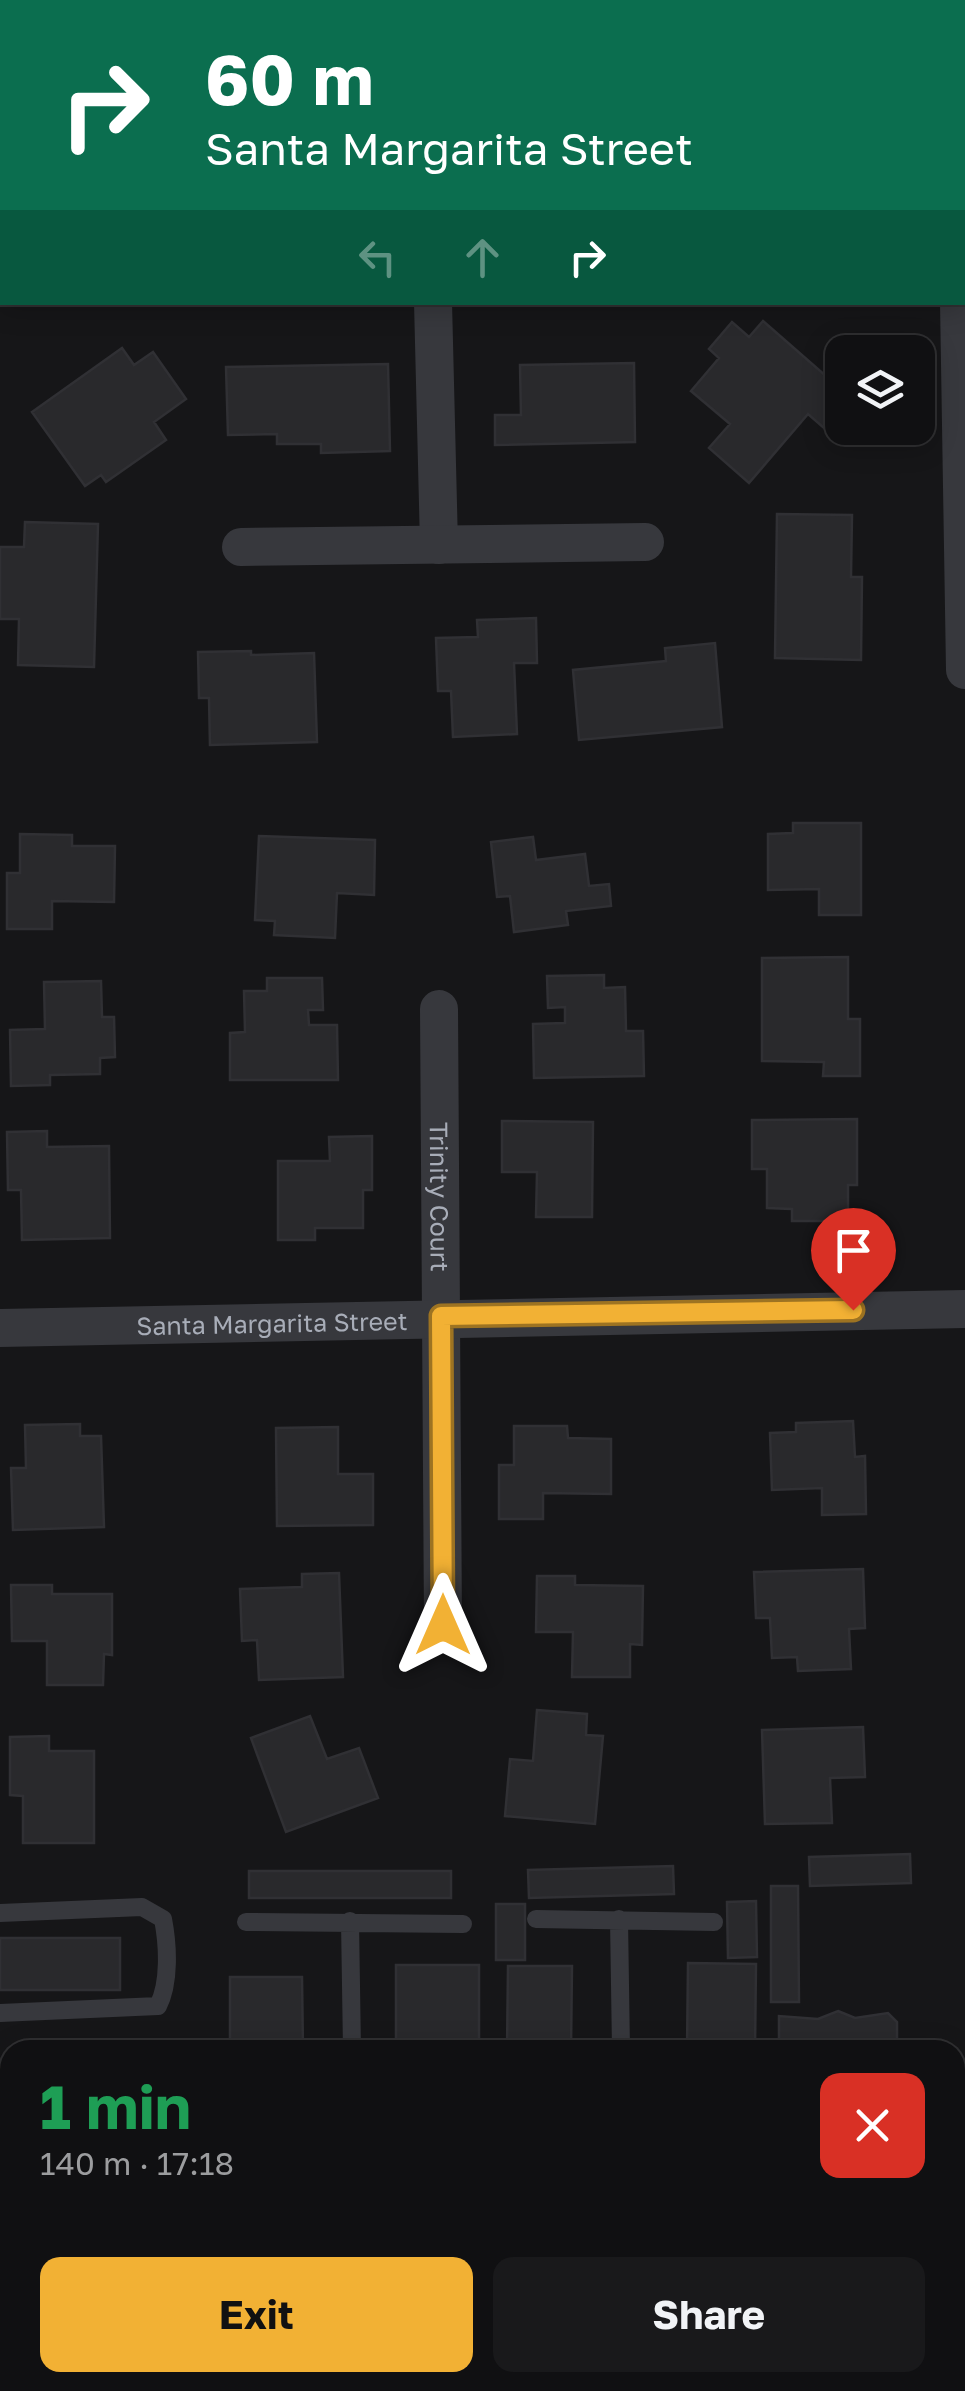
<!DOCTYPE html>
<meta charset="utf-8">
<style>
:root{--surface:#101012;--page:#19191b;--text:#f1f3f6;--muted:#9c9d9f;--line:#303032;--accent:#f2b134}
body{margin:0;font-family:"Golos Text",sans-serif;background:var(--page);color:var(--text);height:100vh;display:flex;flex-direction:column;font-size:38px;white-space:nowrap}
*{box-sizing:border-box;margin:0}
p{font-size:32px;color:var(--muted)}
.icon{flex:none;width:55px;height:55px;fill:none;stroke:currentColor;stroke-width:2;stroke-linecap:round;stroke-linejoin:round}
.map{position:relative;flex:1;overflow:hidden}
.drawer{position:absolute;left:0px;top:2040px;width:965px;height:352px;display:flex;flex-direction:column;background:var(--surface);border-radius:30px 30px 0 0;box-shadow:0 5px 25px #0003,0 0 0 2px var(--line)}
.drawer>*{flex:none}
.hud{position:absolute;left:0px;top:0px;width:965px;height:305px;box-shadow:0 5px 25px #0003,0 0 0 2px var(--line);background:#0b6e4f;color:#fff;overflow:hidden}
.fabs{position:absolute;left:825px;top:335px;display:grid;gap:20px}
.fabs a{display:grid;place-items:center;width:110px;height:110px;border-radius:20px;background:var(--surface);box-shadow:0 5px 25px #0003,0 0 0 2px var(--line);font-size:50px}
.pin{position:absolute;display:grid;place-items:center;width:85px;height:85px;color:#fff;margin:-102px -42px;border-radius:50% 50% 50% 0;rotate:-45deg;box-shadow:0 0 10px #0007}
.pin .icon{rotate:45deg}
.me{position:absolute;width:110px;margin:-55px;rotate:0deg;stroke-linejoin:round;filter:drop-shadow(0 0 8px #0008)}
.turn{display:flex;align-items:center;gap:35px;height:210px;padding:0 40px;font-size:45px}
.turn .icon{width:130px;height:130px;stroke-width:2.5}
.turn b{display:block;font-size:70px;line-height:85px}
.lanes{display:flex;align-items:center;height:95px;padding:0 40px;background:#0003;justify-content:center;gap:50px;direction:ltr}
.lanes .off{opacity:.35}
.round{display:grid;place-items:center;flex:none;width:105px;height:105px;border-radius:20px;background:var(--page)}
.headline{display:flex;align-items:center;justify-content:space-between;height:170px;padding:0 40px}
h1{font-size:60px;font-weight:700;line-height:75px;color:#1e9e55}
.button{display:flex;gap:20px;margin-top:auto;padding:20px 40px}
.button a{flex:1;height:115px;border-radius:20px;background:var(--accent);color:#111;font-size:40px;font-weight:700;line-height:115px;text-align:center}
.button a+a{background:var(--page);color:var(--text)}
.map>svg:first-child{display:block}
</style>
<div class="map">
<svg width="965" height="2391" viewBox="0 0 965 2391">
<rect width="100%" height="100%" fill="#161618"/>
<!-- building -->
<path fill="#29292c" stroke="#303034" stroke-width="2.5" d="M 802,0 L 865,0 L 865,2 L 802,2 Z
M 0,38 L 2,38 L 0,136 Z
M 763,321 L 842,390 L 842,407 L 824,428 L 808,414 L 749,483 L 709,448 L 730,424 L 691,391 L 719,358 L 709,349 L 732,322 L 749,337 Z
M 122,348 L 134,365 L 153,352 L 186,399 L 154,422 L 166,440 L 106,482 L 101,475 L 85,486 L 32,412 Z
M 634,363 L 635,442 L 495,445 L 495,415 L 521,415 L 520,365 Z
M 388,364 L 390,451 L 321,453 L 321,444 L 277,444 L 277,434 L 228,435 L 226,367 Z
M 777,514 L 852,515 L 851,577 L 862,577 L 861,660 L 775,658 Z
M 25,522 L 98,524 L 94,667 L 18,665 L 19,619 L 0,619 L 0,547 L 24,547 Z
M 536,618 L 537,663 L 514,663 L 517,734 L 453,737 L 451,691 L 438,691 L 436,638 L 478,637 L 477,620 Z
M 715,643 L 722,727 L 579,740 L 573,670 L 666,661 L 665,648 Z
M 251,651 L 251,655 L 314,653 L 317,742 L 210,745 L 209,698 L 199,698 L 198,652 Z
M 793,823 L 861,823 L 861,915 L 819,915 L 819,889 L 768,890 L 768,834 L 793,833 Z
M 20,834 L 72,835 L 72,846 L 115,846 L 114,902 L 52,901 L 52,929 L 7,929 L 7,873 L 20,873 Z
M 259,836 L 375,840 L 374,895 L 337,893 L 335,938 L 274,935 L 275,921 L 255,920 Z
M 533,837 L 536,860 L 585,854 L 589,886 L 609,884 L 611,906 L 566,911 L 568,925 L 514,932 L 510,896 L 497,897 L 491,842 Z
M 848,957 L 848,1019 L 860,1019 L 860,1076 L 823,1076 L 824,1062 L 762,1061 L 762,958 Z
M 604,975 L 604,988 L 625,987 L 626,1031 L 643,1031 L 644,1076 L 534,1078 L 533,1024 L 565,1023 L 565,1007 L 548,1008 L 547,976 Z
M 267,978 L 322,978 L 323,1010 L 308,1010 L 309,1025 L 337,1025 L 338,1080 L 230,1080 L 230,1033 L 245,1032 L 244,991 L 267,991 Z
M 101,981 L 102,1017 L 114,1017 L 115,1057 L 100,1058 L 100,1074 L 50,1075 L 50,1085 L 11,1086 L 10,1030 L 45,1029 L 44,982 Z
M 857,1119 L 857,1185 L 848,1185 L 848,1221 L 792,1221 L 792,1209 L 767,1208 L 767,1169 L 752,1169 L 752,1120 Z
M 502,1121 L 593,1122 L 592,1217 L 536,1217 L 537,1172 L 502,1172 Z
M 47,1131 L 47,1147 L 109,1146 L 110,1238 L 22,1240 L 21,1190 L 8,1190 L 7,1132 Z
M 372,1136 L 372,1190 L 363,1190 L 363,1228 L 315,1228 L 315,1240 L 278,1240 L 278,1161 L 330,1161 L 329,1137 Z
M 853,1421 L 855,1457 L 865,1456 L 866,1514 L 822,1515 L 822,1488 L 772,1490 L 770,1433 L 796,1432 L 796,1423 Z
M 80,1424 L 80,1436 L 101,1436 L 104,1527 L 13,1530 L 11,1468 L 26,1468 L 25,1425 Z
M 514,1426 L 567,1426 L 568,1438 L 611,1439 L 611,1494 L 543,1493 L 543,1519 L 499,1519 L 499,1465 L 514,1465 Z
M 338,1427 L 338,1474 L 373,1474 L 373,1525 L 277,1526 L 276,1428 Z
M 863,1569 L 865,1628 L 849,1629 L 851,1669 L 798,1671 L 797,1657 L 772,1658 L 770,1618 L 756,1618 L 754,1572 Z
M 339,1573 L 343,1677 L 259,1680 L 257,1640 L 242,1641 L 240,1589 L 302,1587 L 302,1574 Z
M 537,1576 L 575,1576 L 575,1585 L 643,1586 L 642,1645 L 630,1644 L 630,1677 L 572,1677 L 573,1632 L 536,1632 Z
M 11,1585 L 52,1585 L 52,1594 L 112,1594 L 112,1655 L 104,1654 L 103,1685 L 47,1685 L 47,1641 L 12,1641 Z
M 537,1710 L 587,1714 L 586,1735 L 603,1736 L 595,1824 L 505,1816 L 510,1759 L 533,1761 Z
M 310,1716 L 327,1759 L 359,1748 L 378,1798 L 286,1832 L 251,1738 Z
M 863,1727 L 865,1777 L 830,1778 L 832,1823 L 765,1824 L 762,1730 Z
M 49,1736 L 49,1751 L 94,1751 L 94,1843 L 23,1843 L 23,1796 L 10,1795 L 10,1737 Z
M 910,1854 L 911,1883 L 810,1886 L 809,1857 Z
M 673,1866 L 674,1894 L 529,1898 L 528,1870 Z
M 249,1871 L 451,1871 L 451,1898 L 249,1898 Z
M 771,1886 L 798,1886 L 799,2002 L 771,2002 Z
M 756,1901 L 757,1957 L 728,1958 L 727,1902 Z
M 496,1904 L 525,1904 L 525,1960 L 496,1960 Z
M 0,1938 L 120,1938 L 120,1990 L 0,1990 Z
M 688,1963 L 756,1964 L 755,2050 L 687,2050 Z
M 396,1965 L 479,1965 L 479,2050 L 396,2050 Z
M 508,1966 L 572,1966 L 571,2050 L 507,2050 Z
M 230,1977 L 302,1977 L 303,2050 L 230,2050 Z
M 838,2011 L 855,2018 L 888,2013 L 897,2022 L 897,2050 L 779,2050 L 779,2016 L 818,2019 Z
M 0,2065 L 10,2065 L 10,2259 L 0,2259 Z"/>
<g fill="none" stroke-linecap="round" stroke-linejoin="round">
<!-- service -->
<path stroke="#37383d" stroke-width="18" d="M 0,1913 L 142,1907 L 163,1919 C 168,1945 170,1983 158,2006 L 0,2013
M 536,1919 L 714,1922
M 619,1919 L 621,2050
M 350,1921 L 352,2050
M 246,1922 L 463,1924"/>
<!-- minor -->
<g stroke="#37383d" stroke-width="38">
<path d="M 956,0 L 956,2"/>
<path d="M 962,247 L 965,247"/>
<path d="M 0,277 L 2,277"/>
<path d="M 433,302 L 439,545"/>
<path d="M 959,302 L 965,670"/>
<path d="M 241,547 L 645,542"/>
<path id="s1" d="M 439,1009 L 443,1625"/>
<path id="s2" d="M 0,1328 L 965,1309"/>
</g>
<!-- primary -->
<path stroke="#53555c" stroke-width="55" d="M 955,2350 L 965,2350
M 0,2362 L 10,2362"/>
</g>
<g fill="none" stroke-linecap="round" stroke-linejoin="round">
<defs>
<path id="route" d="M 443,1625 L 441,1316 L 853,1310"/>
</defs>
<!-- route casing -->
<use href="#route" stroke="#9d7322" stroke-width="25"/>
<!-- route -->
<use href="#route" stroke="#f2b134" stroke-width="18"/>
</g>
<g text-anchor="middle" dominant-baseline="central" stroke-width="10" stroke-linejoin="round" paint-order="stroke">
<!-- street labels -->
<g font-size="25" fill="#a8adb8" stroke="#111113">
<text stroke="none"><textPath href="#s1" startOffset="188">Trinity Court</textPath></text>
<text stroke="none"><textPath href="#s2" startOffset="272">Santa Margarita Street</textPath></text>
</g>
</g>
</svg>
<div class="fabs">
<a><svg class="icon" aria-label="layers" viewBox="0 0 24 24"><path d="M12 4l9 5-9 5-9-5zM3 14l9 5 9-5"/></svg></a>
</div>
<div class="pin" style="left:853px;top:1310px;background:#d93025"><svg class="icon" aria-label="arrive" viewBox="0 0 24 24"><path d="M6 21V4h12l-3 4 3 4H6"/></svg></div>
<svg class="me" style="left:443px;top:1625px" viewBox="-20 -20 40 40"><path d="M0-17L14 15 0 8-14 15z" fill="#f2b134" stroke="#fff" stroke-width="4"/></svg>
<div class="hud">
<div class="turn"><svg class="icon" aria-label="right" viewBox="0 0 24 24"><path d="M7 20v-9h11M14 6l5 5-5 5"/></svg><div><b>60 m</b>Santa Margarita Street</div></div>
<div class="lanes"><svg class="icon off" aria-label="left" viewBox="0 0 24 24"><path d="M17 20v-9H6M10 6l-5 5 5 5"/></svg><svg class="icon off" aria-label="ahead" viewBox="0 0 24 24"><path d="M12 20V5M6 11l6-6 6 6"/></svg><svg class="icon" aria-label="right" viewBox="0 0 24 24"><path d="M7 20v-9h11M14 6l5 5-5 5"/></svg></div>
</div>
<section class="drawer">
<div class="headline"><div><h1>1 min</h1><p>140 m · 17:18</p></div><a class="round" style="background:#d93025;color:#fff"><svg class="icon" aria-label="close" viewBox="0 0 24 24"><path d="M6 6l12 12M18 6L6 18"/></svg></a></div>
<div class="button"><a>Exit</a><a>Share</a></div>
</section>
</div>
